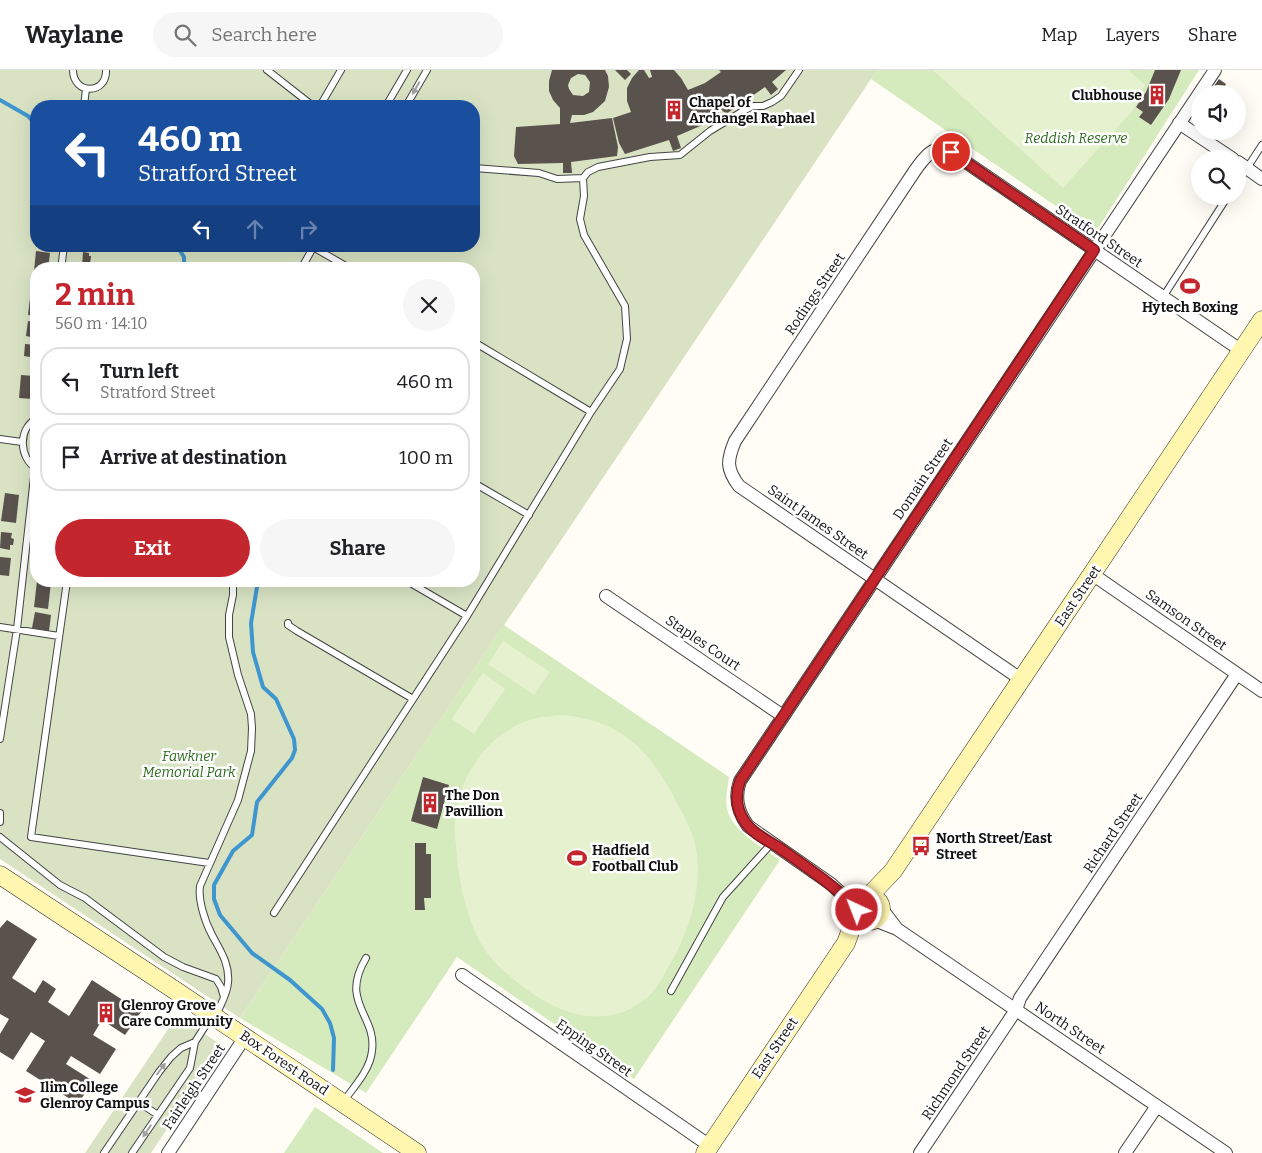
<!DOCTYPE html>
<meta charset="utf-8">
<style>
:root{--surface:#fff;--page:#f6f6f6;--text:#202124;--muted:#757577;--line:#e0e0e0;--accent:#c4262e}
body{margin:0;font-family:Bitter,serif;background:var(--page);color:var(--text);height:100vh;display:flex;flex-direction:column;font-size:19px;white-space:nowrap}
*{box-sizing:border-box;margin:0}
p{font-size:16px;color:var(--muted)}
.icon{flex:none;width:28px;height:28px;fill:none;stroke:currentColor;stroke-width:2;stroke-linecap:round;stroke-linejoin:round}
.map{position:relative;flex:1;overflow:hidden}
.sheet{position:absolute;left:30px;top:192px;width:450px;height:325px;display:flex;flex-direction:column;background:var(--surface);border-radius:20px;box-shadow:0 5px 20px #0002}
.sheet>*{flex:none}
.hud{position:absolute;left:30px;top:30px;width:450px;height:152px;border-radius:20px;box-shadow:0 5px 20px #0002;background:#1a4fa0;color:#fff;overflow:hidden}
.controls{position:absolute;left:1191px;top:15px;display:grid;gap:10px}
.controls a{display:grid;place-items:center;width:55px;height:55px;border-radius:50%;background:var(--surface);box-shadow:0 5px 20px #0002;font-size:25px}
.pin{position:absolute;display:grid;place-items:center;width:42px;height:42px;color:#fff;margin:-21px;border:2px solid #fff;border-radius:50%;box-shadow:0 1px 5px #0007}
.me{position:absolute;width:55px;margin:-28px;rotate:317deg;stroke-linejoin:round;filter:drop-shadow(0 0 4px #0008)}
.turn{display:flex;align-items:center;gap:18px;height:105px;padding:0 25px;font-size:22px}
.turn .icon{width:65px;height:65px;stroke-width:2.5}
.turn b{display:block;font-size:35px;line-height:42px}
.lanes{display:flex;align-items:center;height:48px;padding:0 25px;background:#0003;justify-content:center;gap:25px;direction:ltr}
.lanes .off{opacity:.35}
.round{display:grid;place-items:center;flex:none;width:52px;height:52px;border-radius:26px;background:var(--page)}
.summary{display:flex;align-items:center;justify-content:space-between;height:85px;padding:0 25px}
h1{font-size:30px;font-weight:700;line-height:38px;color:var(--accent)}
.button{display:flex;gap:10px;margin-top:auto;padding:10px 25px}
.button a{flex:1;height:58px;border-radius:30px;background:var(--accent);color:#fff;font-size:20px;font-weight:700;line-height:58px;text-align:center}
.button a+a{background:var(--page);color:var(--text)}
ul{padding:0;list-style:none}
li{display:flex;align-items:center;gap:15px;height:68px;margin:0 10px 8px;padding:0 15px;border:2px solid var(--line);border-radius:20px}
li div{flex:1}
li b{display:block;font-size:19px}
li em{font-style:normal}
header{display:flex;align-items:center;gap:30px;box-sizing:border-box;height:70px;padding:0 25px;background:var(--surface);border-bottom:1px solid var(--line)}
header strong{font-size:24px}
nav{display:flex;gap:28px;margin-inline-start:auto;font-size:18px}
.search{width:350px;height:45px;background:var(--page);display:flex;align-items:center;gap:12px;box-sizing:border-box;padding:0 18px;border-radius:28px;color:var(--muted);font-size:19px}
.map>svg:first-child{display:block}
</style>
<header>
<strong>Waylane</strong>
<div class="search"><svg class="icon" aria-label="search" viewBox="0 0 24 24"><circle cx="10" cy="10" r="6"/><path d="M15 15l6 6"/></svg>Search here</div>
<nav><a>Map</a><a>Layers</a><a>Share</a></nav>
</header>
<div class="map">
<svg width="1262" height="1083" viewBox="0 0 1262 1083">
<rect width="100%" height="100%" fill="#fffdf5"/>
<!-- green -->
<path fill="#d5ebbd" d="M 877,0 L 1199,0 L 1095,163 L 871,9 Z
M 504,555 L 729,707 C 728,716 725,730 727,739 C 733,762 762,777 780,790 L 634,1009 L 457,887 L 366,1023 L 240,948 Z
M 315,1037 L 383,1083 L 284,1083 Z"/>
<!-- cemetery -->
<path fill="#d9e3c4" fill-rule="evenodd" d="M 0,0 L 877,0 L 240,948 L 0,789 ZM 36,36 L 474,36 L 474,176 L 36,176 ZM 36,199 L 474,199 L 474,511 L 36,511 Z
M 177,946 L 223,976 L 151,1083 L 85,1083 Z"/>
<!-- pitch -->
<path fill="#e6f2cf" d="M 933,0 L 1128,0 L 1145,15 L 1133,40 L 1063,118 Z
M 503,571 L 550,602 L 534,625 L 488,594 Z
M 483,603 L 505,619 L 474,664 L 452,649 Z
M 563,645 C 624,651 651,682 678,735 C 685,748 694,764 696,778 C 703,820 688,866 666,901 C 660,912 653,924 643,931 C 603,961 556,943 521,915 C 504,902 488,888 478,868 C 466,843 459,813 457,786 C 456,774 454,763 455,751 C 459,703 492,656 542,647 C 549,646 556,646 563,645 Z"/>
<g fill="none" stroke-linecap="round" stroke-linejoin="round">
<!-- stream -->
<path stroke="#3f96cf" stroke-width="4" d="M 0,30 L 28,46 L 36,54
M 177,176 L 184,187 L 184,199
M 258,511 L 251,553 L 253,582 L 263,617 L 276,629 L 294,669 L 295,680 L 292,688 L 257,732 L 252,765 L 233,781 L 214,815 L 214,829 L 220,845 L 252,883 L 290,910 L 322,939 L 330,953 L 334,968 L 333,1000"/>
</g>
<!-- building -->
<path fill="#5a524d" fill-rule="evenodd" d="M 552,0 L 605,0 L 608,6 L 609,17 L 605,31 L 593,42 L 584,45 L 572,45 L 570,53 L 612,48 L 618,77 L 617,86 L 571,92 L 572,103 L 563,103 L 563,93 L 518,94 L 514,86 L 516,57 L 560,54 L 560,38 L 553,30 L 549,21 L 549,11 ZM 578,4 L 585,5 L 590,12 L 589,22 L 583,26 L 573,25 L 569,19 L 568,15 L 571,8 Z
M 615,0 L 627,0 L 631,4 L 625,10 Z
M 639,0 L 644,0 L 649,8 L 652,7 L 650,0 L 674,0 L 681,8 L 688,20 L 705,13 L 721,2 L 719,0 L 786,0 L 772,12 L 778,19 L 771,25 L 765,17 L 726,44 L 719,37 L 719,48 L 677,66 L 681,78 L 673,81 L 669,70 L 625,84 L 619,73 L 613,48 L 631,42 L 627,31 L 627,18 L 632,8 Z
M 1155,0 L 1181,0 L 1169,29 L 1151,55 L 1139,47 L 1143,42 L 1136,37 L 1146,22 Z
M 1219,9 L 1226,14 L 1220,24 L 1217,24 L 1211,20 Z
M 36,181 L 50,183 L 48,199 L 36,199 L 36,201 L 34,201 Z
M 83,182 L 89,183 L 89,186 L 91,186 L 90,194 L 88,194 L 88,198 L 82,197 Z
M 30,228 L 36,229 L 36,246 L 28,245 Z
M 28,251 L 36,252 L 36,268 L 26,266 Z
M 25,274 L 36,275 L 36,288 L 24,286 Z
M 21,305 L 34,306 L 32,329 L 19,328 Z
M 5,423 L 19,425 L 16,453 L 1,451 Z
M 1,462 L 12,463 L 11,468 L 14,469 L 13,475 L 10,475 L 10,480 L 0,478 Z
M 0,487 L 11,488 L 9,506 L 0,505 Z
M 37,511 L 51,512 L 48,539 L 34,537 Z
M 35,542 L 51,545 L 49,561 L 32,558 Z
M 423,707 L 449,715 L 437,759 L 411,751 Z
M 415,773 L 426,773 L 426,784 L 431,784 L 431,828 L 424,828 L 425,840 L 415,840 Z
M 7,850 L 37,869 L 12,908 L 35,923 L 43,910 L 56,919 L 48,932 L 69,946 L 92,910 L 141,942 L 125,965 L 102,950 L 93,965 L 116,979 L 100,1004 L 71,986 L 66,994 L 93,1011 L 78,1034 L 26,1001 L 45,971 L 31,962 L 13,990 L 0,982 L 0,964 L 9,949 L 0,944 L 0,858 Z"/>
<g fill="none" stroke-linecap="round" stroke-linejoin="round">
<defs>
<path id="lane" d="M 73,0 C 73,25 107,25 106,0
M 267,0 L 313,36
M 84,36 L 86,19
M 320,36 L 341,0
M 386,36 L 407,0
M 406,36 L 427,0
M 474,98 L 539,103 L 557,109 L 583,108 L 588,102 L 598,97 L 650,87 L 680,85 L 710,61 L 743,41 L 753,36 L 763,36 L 772,32 L 781,26 L 799,0
M 1238,112 L 1262,75
M 313,177 L 351,199
M 61,199 L 64,176
M 301,199 L 314,176
M 1163,227 L 1228,126
M 474,272 L 591,342
M 36,349 C 18,359 19,388 36,398
M 0,369 L 22,372
M 474,413 L 529,445
M 67,511 L 31,767 L 209,793
M 407,511 L 467,546
M 288,553 L 288,555 L 297,561 L 413,629
M 0,557 L 59,566
M 0,669 L 17,559 L 35,398
M 0,743 L 0,752
M 0,767 L 60,815 L 85,828 L 164,887 L 183,897 L 216,909 L 221,917 L 224,927
M 274,843 L 467,546 L 591,342 L 620,299 L 627,269 L 625,236 L 584,165 L 580,149 L 584,126 L 583,108
M 671,921 L 723,827 L 772,773
M 216,946 C 220,935 227,925 228,913 C 230,894 220,880 212,865 C 205,852 198,830 200,816 L 238,730 L 251,681 L 252,658 L 251,644 L 238,605 L 229,567 L 229,545 L 233,525 L 233,511
M 138,1032 L 158,1045
M 343,1032 C 354,1017 370,1000 372,981 C 377,945 339,933 366,888
M 104,1083 L 159,1002 L 171,987 L 181,978 L 195,972
M 132,1083 L 190,998 L 195,972 L 211,947"/>
<path id="street" d="M 1179,53 L 1233,89
M 1238,92 L 1262,109
M 1092,504 L 1262,621
M 606,526 L 783,646
M 1022,610 L 739,416 C 726,399 727,390 735,371 L 916,99 C 925,87 934,73 951,82 L 1242,281
M 857,838 L 831,814 L 748,756 C 738,742 734,728 740,711 L 1215,0
M 881,838 L 897,859
M 874,850 L 897,859 L 1226,1083
M 462,905 L 710,1076
M 168,1083 L 245,967
M 920,1083 L 1016,940 L 1020,928 L 1237,604
M 1125,1083 L 1157,1036"/>
<path id="secondary" d="M 0,805 L 173,919 L 417,1083
M 868,827 L 893,801 L 1262,250
M857 839a12 12 0 1 1 24 0a12 12 0 1 1-24 0Z
M 705,1083 L 846,873 L 857,843"/>
</defs>
<!-- lane casing -->
<use href="#lane" stroke="#444" stroke-width="8"/>
<!-- street casing -->
<use href="#street" stroke="#444" stroke-width="14"/>
<!-- secondary casing -->
<use href="#secondary" stroke="#333" stroke-width="19"/>
<!-- lane -->
<use href="#lane" stroke="#fff" stroke-width="6"/>
<!-- street -->
<use href="#street" stroke="#fff" stroke-width="12"/>
<!-- secondary -->
<use href="#secondary" stroke="#fff6b0" stroke-width="18"/>
</g>
<!-- one-way arrows -->
<defs><path id="oneway-solid" d="M-6-.8H1V-3.2L6.5 0L1 3.2V.8H-6Z" transform="scale(1.25)"/></defs>
<g fill="#a0a0a0">
<use href="#oneway-solid" transform="translate(416 18) rotate(120)"/>
<use href="#oneway-solid" transform="translate(161 999) rotate(-53)"/>
<use href="#oneway-solid" transform="translate(147 1061) rotate(124)"/>
</g>
<g fill="none" stroke-linecap="round" stroke-linejoin="round">
<defs>
<path id="route" d="M 857,840 L 857,838 C 833,815 808,798 781,779 C 769,771 753,764 745,752 C 736,739 735,725 740,711 L 1094,180 L 951,82"/>
</defs>
<!-- route casing -->
<use href="#route" stroke="#7f191e" stroke-width="12"/>
<!-- route -->
<use href="#route" stroke="#c4262e" stroke-width="9"/>
</g>
<!-- icons -->
<defs>
<symbol id="building-bare" viewBox="-9 -9 18 18"><path d="M-4-6H4V6H1V3H-1V6H-4ZM-2.5-4.3h1.7v1.8h-1.7ZM.8-4.3h1.7v1.8H.8ZM-2.5-1h1.7V.8h-1.7ZM.8-1h1.7V.8H.8Z" fill="#c4262e" stroke="#fff" stroke-width="2.5" paint-order="stroke"/></symbol>
<symbol id="stadium-bare" viewBox="-9 -9 18 18"><path d="M0-5a6.5 5 0 1 0 0 10a6.5 5 0 1 0 0-10ZM-3.5-1.8h7v3.6h-7Z" fill="#c4262e" stroke="#fff" stroke-width="2.5" paint-order="stroke"/></symbol>
<symbol id="bus-bare" viewBox="-9 -9 18 18"><path d="M-5-6H5V4H4V6H2V4H-2V6H-4V4H-5ZM-3.5-4V0h7V-4ZM-3.5 1.2v1.5H-2V1.2ZM2 1.2v1.5H3.5V1.2Z" fill="#c4262e" stroke="#fff" stroke-width="2.5" paint-order="stroke"/></symbol>
<symbol id="school-bare" viewBox="-9 -9 18 18"><path d="M0-5L7-2L0 1L-7-2ZM-4 1L0 2.5L4 1V4Q0 6-4 4Z" fill="#c4262e" stroke="#fff" stroke-width="2.5" paint-order="stroke"/></symbol>
</defs>
<g fill-rule="evenodd">
<use href="#building-bare" x="1143" y="11" width="28" height="28"/>
<use href="#building-bare" x="660" y="26" width="28" height="28"/>
<use href="#stadium-bare" x="1176" y="202" width="28" height="28"/>
<use href="#building-bare" x="416" y="719" width="28" height="28"/>
<use href="#bus-bare" x="907" y="762" width="28" height="28"/>
<use href="#stadium-bare" x="563" y="774" width="28" height="28"/>
<use href="#building-bare" x="92" y="929" width="28" height="28"/>
<use href="#school-bare" x="11" y="1011" width="28" height="28"/>
</g>
<g text-anchor="middle" dominant-baseline="central" stroke-width="5" stroke-linejoin="round" paint-order="stroke">
<!-- poi labels -->
<g font-size="14" font-weight="bold" fill="#111" stroke="#fff" text-anchor="start">
<text x="1142" y="25" text-anchor="end">Clubhouse</text>
<text x="689" y="32">Chapel of<tspan x="689" dy="16">Archangel Raphael</tspan></text>
<text x="1190" y="237" text-anchor="middle">Hytech Boxing</text>
<text x="445" y="725">The Don<tspan x="445" dy="16">Pavillion</tspan></text>
<text x="936" y="768">North Street/East<tspan x="936" dy="16">Street</tspan></text>
<text x="592" y="780">Hadfield<tspan x="592" dy="16">Football Club</tspan></text>
<text x="121" y="935">Glenroy Grove<tspan x="121" dy="16">Care Community</tspan></text>
<text x="40" y="1017">Ilim College<tspan x="40" dy="16">Glenroy Campus</tspan></text>
</g>
<!-- park labels -->
<g font-size="14" font-style="italic" fill="#2f6b1f" stroke="#fff">
<text x="1076" y="68">Reddish Reserve</text>
<text x="189" y="686">Fawkner<tspan x="189" dy="16">Memorial Park</tspan></text>
</g>
<!-- street labels -->
<g font-size="14" fill="#111" stroke="#fff">
<text transform="translate(1099 166) rotate(34)">Stratford Street</text>
<text transform="translate(815 224) rotate(-56)">Rodings Street</text>
<text transform="translate(923 409) rotate(-56)">Domain Street</text>
<text transform="translate(818 452) rotate(35)">Saint James Street</text>
<text transform="translate(1078 526) rotate(-56)">East Street</text>
<text transform="translate(1186 550) rotate(35)">Samson Street</text>
<text transform="translate(703 573) rotate(34)">Staples Court</text>
<text transform="translate(1113 763) rotate(-56)">Richard Street</text>
<text transform="translate(1070 958) rotate(34)">North Street</text>
<text transform="translate(594 978) rotate(35)">Epping Street</text>
<text transform="translate(775 978) rotate(-56)">East Street</text>
<text transform="translate(284 993) rotate(34)">Box Forest Road</text>
<text transform="translate(956 1003) rotate(-56)">Richmond Street</text>
<text transform="translate(194 1017) rotate(-56)">Fairleigh Street</text>
</g>
</g>
</svg>
<div class="controls">
<a><svg class="icon" aria-label="sound" viewBox="0 0 24 24"><path d="M4 9h4l5-4v14l-5-4H4zM17 9q2 3 0 6"/></svg></a>
<a><svg class="icon" aria-label="search" viewBox="0 0 24 24"><circle cx="10" cy="10" r="6"/><path d="M15 15l6 6"/></svg></a>
</div>
<div class="pin" style="left:951px;top:82px;background:#d93025"><svg class="icon" aria-label="arrive" viewBox="0 0 24 24"><path d="M6 21V4h12l-3 4 3 4H6"/></svg></div>
<svg class="me" style="left:857px;top:840px" viewBox="-20 -20 40 40"><circle r="17" fill="#c4262e" stroke="#fff" stroke-width="3"/><path d="M0-11L8 9 0 5-8 9z" fill="#fff"/></svg>
<div class="hud">
<div class="turn"><svg class="icon" aria-label="left" viewBox="0 0 24 24"><path d="M17 20v-9H6M10 6l-5 5 5 5"/></svg><div><b>460 m</b>Stratford Street</div></div>
<div class="lanes"><svg class="icon" aria-label="left" viewBox="0 0 24 24"><path d="M17 20v-9H6M10 6l-5 5 5 5"/></svg><svg class="icon off" aria-label="ahead" viewBox="0 0 24 24"><path d="M12 20V5M6 11l6-6 6 6"/></svg><svg class="icon off" aria-label="right" viewBox="0 0 24 24"><path d="M7 20v-9h11M14 6l5 5-5 5"/></svg></div>
</div>
<section class="sheet">
<div class="summary"><div><h1>2 min</h1><p>560 m · 14:10</p></div><a class="round"><svg class="icon" aria-label="close" viewBox="0 0 24 24"><path d="M6 6l12 12M18 6L6 18"/></svg></a></div>
<ul>
<li><svg class="icon" aria-label="left" viewBox="0 0 24 24"><path d="M17 20v-9H6M10 6l-5 5 5 5"/></svg><div><b>Turn left</b><p>Stratford Street</p></div><em>460 m</em></li>
<li><svg class="icon" aria-label="arrive" viewBox="0 0 24 24"><path d="M6 21V4h12l-3 4 3 4H6"/></svg><div><b>Arrive at destination</b></div><em>100 m</em></li>
</ul>
<div class="button"><a>Exit</a><a>Share</a></div>
</section>
</div>
